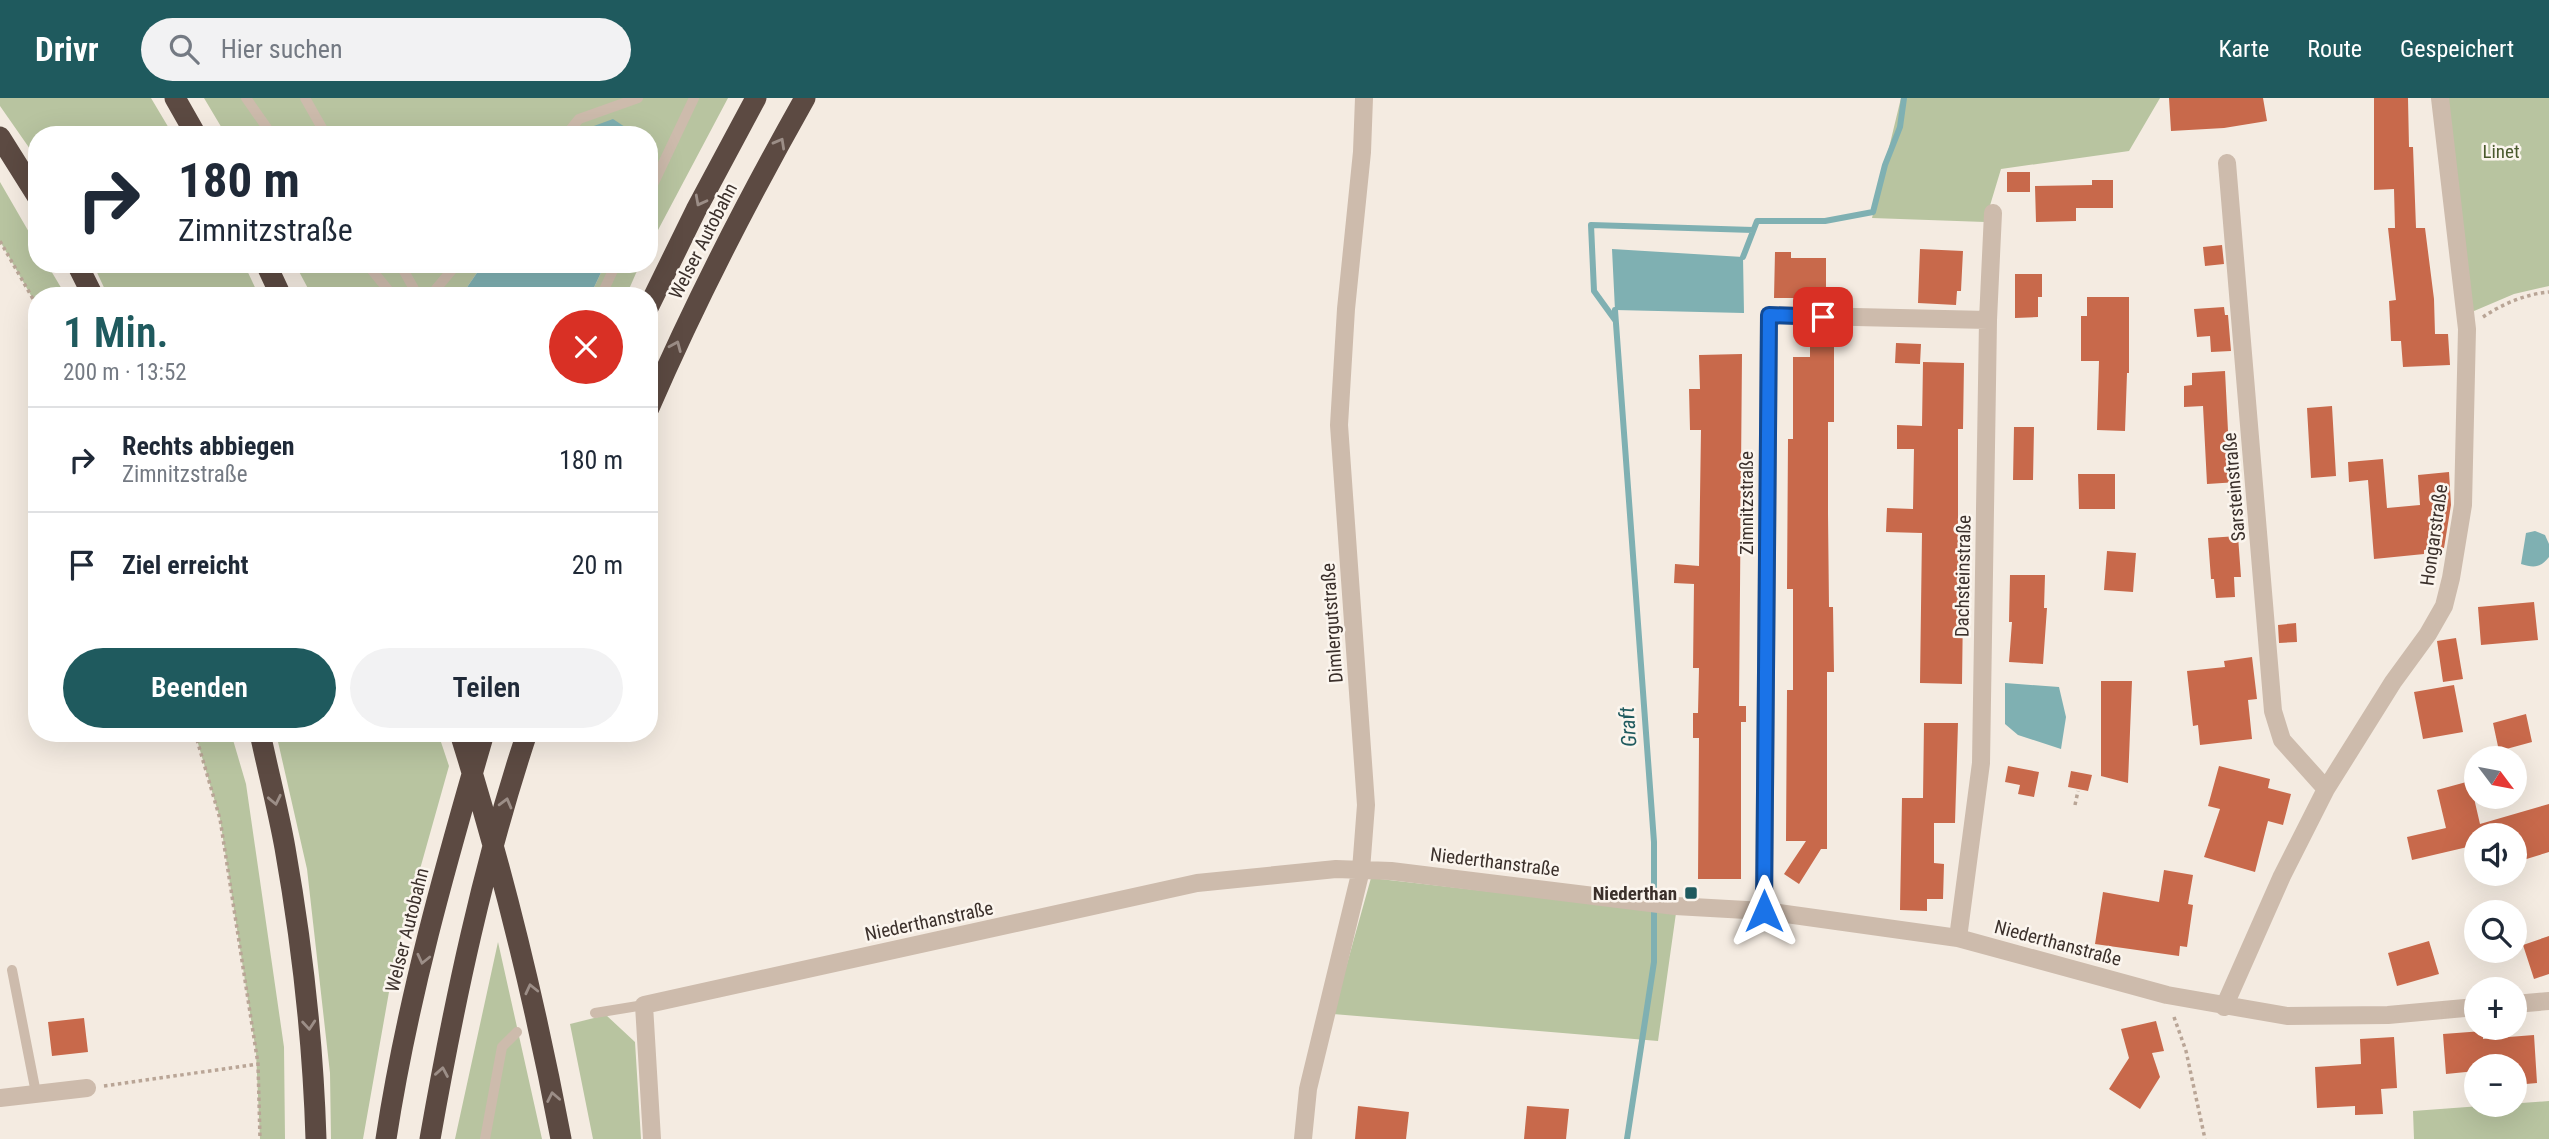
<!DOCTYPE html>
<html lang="de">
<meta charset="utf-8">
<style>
:root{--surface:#fff;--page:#f2f2f3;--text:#1f2937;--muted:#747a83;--line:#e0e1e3;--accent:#1f5a5e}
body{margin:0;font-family:"Roboto Condensed",sans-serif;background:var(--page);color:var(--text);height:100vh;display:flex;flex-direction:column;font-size:26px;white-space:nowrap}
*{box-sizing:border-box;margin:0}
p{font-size:23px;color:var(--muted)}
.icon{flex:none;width:38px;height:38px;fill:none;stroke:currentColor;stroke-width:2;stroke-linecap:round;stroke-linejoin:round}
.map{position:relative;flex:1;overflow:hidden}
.drawer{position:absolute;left:28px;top:189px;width:630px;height:455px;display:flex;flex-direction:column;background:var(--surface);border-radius:28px;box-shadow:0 7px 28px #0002}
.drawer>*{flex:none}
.banner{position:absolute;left:28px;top:28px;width:630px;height:147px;border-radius:28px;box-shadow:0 7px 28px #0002;background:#fff;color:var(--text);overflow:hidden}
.needle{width:46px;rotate:122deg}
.controls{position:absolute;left:2464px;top:648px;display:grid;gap:14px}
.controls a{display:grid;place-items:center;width:63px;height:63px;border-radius:50%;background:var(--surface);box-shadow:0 7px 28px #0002;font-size:35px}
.pin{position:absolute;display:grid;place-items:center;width:60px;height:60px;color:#fff;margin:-30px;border-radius:14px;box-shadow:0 4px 10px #0006}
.me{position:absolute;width:77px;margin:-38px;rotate:0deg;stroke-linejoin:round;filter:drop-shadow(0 0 5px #0008)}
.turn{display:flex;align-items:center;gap:24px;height:147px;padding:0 35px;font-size:32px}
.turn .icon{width:91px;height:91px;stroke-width:2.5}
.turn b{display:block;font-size:49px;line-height:60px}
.round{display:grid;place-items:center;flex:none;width:74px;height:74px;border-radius:37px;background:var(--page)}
.overview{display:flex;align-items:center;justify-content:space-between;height:119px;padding:0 35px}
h1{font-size:42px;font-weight:600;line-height:52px;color:var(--accent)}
.action{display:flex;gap:14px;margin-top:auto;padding:14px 35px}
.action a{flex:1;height:80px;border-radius:42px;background:var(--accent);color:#fff;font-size:28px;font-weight:600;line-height:80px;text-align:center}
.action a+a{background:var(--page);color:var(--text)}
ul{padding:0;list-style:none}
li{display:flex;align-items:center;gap:21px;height:105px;padding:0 35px;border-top:2px solid var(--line)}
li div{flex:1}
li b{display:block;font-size:26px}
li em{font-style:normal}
header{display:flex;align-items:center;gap:42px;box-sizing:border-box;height:98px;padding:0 35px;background:var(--accent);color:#fff}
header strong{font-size:33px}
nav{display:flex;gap:38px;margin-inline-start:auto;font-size:24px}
.search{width:490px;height:63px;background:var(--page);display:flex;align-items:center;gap:18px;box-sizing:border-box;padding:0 24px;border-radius:38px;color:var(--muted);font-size:26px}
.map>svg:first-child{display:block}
</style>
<header>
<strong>Drivr</strong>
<div class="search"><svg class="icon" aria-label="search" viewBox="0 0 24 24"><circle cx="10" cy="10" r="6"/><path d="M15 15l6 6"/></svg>Hier suchen</div>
<nav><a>Karte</a><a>Route</a><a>Gespeichert</a></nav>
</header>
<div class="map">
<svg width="2549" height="1041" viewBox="0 0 2549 1041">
<rect width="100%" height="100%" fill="#f4ebe1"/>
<!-- green -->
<path fill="#b8c4a0" d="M 0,0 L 151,0 L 173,37 L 37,37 L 37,61 L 0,8 Z
M 204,0 L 728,0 L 649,149 L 649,37 L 583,32 L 579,37 L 226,37 Z
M 1901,0 L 2160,0 L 2129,53 L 2001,71 L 1985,124 L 1872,120 Z
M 2448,0 L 2549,0 L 2549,188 L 2514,196 L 2467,216 Z
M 0,84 L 37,148 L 37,166 L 47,166 L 66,198 L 37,198 L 37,208 L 0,143 Z
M 93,166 L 244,166 L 259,198 L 108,198 Z
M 295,166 L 483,166 L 461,198 L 312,198 Z
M 605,166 L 640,166 L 626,198 L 590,198 Z
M 195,635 L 231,635 L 246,686 L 284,949 L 285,1041 L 260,1041 L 256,954 L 220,721 Z
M 276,635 L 438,635 L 449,668 L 395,860 L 363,1041 L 331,1041 L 330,975 L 307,771 Z
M 1371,780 L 1676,815 L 1658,943 L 1333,916 Z
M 498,844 L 542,1041 L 455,1041 Z
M 606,917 L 635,944 L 641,1041 L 593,1041 L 570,926 Z
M 2549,1003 L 2549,1041 L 2414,1041 L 2413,1013 Z"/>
<!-- water -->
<path fill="#7fb0b2" d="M 613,21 L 637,37 L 579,37 L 583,32 Z
M 1612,151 L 1743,159 L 1744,215 L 1615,212 Z
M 483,166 L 605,166 L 590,198 L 461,198 Z
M 2535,433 L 2545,437 L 2549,446 L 2549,459 C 2540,470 2534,470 2521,466 L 2526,435 Z
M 2005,585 L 2059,589 L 2066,619 L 2061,651 L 2018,637 L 2005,626 Z"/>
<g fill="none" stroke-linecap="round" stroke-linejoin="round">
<!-- stream -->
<path stroke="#7fb0b2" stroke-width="6" d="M 1743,159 L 1757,123 L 1825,123 L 1873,114 L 1885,67 L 1900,29 L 1904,0
M 1615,212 L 1654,744 L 1654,864 L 1627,1041
M 1615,222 L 1594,193 L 1591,127 L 1753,132"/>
</g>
<!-- building -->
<path fill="#c8694b" d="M 2169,0 L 2263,0 L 2267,23 L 2224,30 L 2171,33 Z
M 2374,0 L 2408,0 L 2409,49 L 2413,49 L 2416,130 L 2425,130 L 2434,201 L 2435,236 L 2448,236 L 2450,267 L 2403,269 L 2401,243 L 2391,243 L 2389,203 L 2396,202 L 2388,130 L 2395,130 L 2394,91 L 2374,92 Z
M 2007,74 L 2030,74 L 2030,94 L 2007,94 Z
M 2092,82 L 2113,82 L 2113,110 L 2076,110 L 2076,123 L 2036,124 L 2035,88 L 2092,87 Z
M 2222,147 L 2224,166 L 2205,168 L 2203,149 Z
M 1920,151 L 1963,153 L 1961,193 L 1957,193 L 1956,207 L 1918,205 Z
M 1775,154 L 1791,154 L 1791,160 L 1826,160 L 1826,200 L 1774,200 Z
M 2015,176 L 2042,176 L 2042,199 L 2038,199 L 2038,219 L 2015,220 Z
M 2087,199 L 2129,199 L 2129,275 L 2127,275 L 2125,333 L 2097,332 L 2099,263 L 2081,263 L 2081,218 L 2087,218 Z
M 2224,209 L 2225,217 L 2228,217 L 2231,253 L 2211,254 L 2210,238 L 2197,239 L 2194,211 Z
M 1810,244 L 1834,244 L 1834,324 L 1828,324 L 1828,416 L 1829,509 L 1833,509 L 1834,574 L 1827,574 L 1827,751 L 1821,751 L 1799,786 L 1784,776 L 1806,743 L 1786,743 L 1787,592 L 1793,592 L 1793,491 L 1787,491 L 1788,341 L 1793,341 L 1793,259 L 1810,259 Z
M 1896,245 L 1921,246 L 1920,266 L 1895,265 Z
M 1742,256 L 1739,608 L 1746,608 L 1746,624 L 1741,624 L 1741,781 L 1698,781 L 1699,640 L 1693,640 L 1693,615 L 1698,615 L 1699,570 L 1693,570 L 1694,486 L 1674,485 L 1675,466 L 1699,468 L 1701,332 L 1690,332 L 1689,291 L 1700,291 L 1699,257 Z
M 1923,264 L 1964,265 L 1963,331 L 1958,331 L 1958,431 L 1964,432 L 1962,586 L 1920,585 L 1922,435 L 1886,434 L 1887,410 L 1913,411 L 1914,351 L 1897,351 L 1897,327 L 1922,328 Z
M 2225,273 L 2229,353 L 2236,352 L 2238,384 L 2207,386 L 2203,308 L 2184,309 L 2184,288 L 2192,287 L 2192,275 Z
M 2332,308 L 2336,378 L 2311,380 L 2307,310 Z
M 2014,329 L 2034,329 L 2033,382 L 2013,382 Z
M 2383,361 L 2387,410 L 2420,407 L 2418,377 L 2449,374 L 2451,407 L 2444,450 L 2424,452 L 2424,456 L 2374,461 L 2368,382 L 2349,384 L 2348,364 Z
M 2078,376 L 2115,376 L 2115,411 L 2079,411 Z
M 2238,438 L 2241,479 L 2234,479 L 2235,499 L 2216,500 L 2214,481 L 2211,481 L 2208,440 Z
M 2107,453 L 2136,455 L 2133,494 L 2104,492 Z
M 2010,477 L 2045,477 L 2044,510 L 2047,510 L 2043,566 L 2009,564 L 2012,524 L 2009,524 Z
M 2534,504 L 2538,542 L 2481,547 L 2478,509 Z
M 2296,525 L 2297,544 L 2279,545 L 2278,527 Z
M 2456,540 L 2463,581 L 2443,584 L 2437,543 Z
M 2252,559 L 2257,601 L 2248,602 L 2252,641 L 2200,647 L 2198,627 L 2193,628 L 2187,573 L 2225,569 L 2224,563 Z
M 2101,583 L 2132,583 L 2128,685 L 2101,678 Z
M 2454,587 L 2463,634 L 2423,641 L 2414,594 Z
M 2526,616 L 2532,644 L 2499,653 L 2493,625 Z
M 1924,625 L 1958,625 L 1955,725 L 1934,725 L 1934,765 L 1944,766 L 1943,801 L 1927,801 L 1927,813 L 1900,812 L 1902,700 L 1923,700 Z
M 2008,668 L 2039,674 L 2034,699 L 2018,696 L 2020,687 L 2005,684 Z
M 2219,668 L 2270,681 L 2268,690 L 2291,696 L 2283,727 L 2268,723 L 2255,774 L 2204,759 L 2220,711 L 2208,708 Z
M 2071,673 L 2092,677 L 2088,693 L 2068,689 Z
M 2470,683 L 2480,726 L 2549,706 L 2549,754 L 2520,763 L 2515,737 L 2476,737 L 2476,747 L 2412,762 L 2407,739 L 2446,730 L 2437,692 Z
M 2164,772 L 2193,777 L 2188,806 L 2193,807 L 2187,849 L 2180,848 L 2179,858 L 2095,846 L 2103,794 L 2159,804 Z
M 2549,838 L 2549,876 L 2534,881 L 2523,847 Z
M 2429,843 L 2439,876 L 2397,888 L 2388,855 Z
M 84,920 L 88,954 L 52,958 L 48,924 Z
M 2156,923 L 2164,953 L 2152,955 L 2160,979 L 2140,1011 L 2109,991 L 2129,960 L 2121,931 Z
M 2483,933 L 2483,941 L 2534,937 L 2537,985 L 2515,987 L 2515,968 L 2476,968 L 2476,973 L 2446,976 L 2443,936 Z
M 2394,939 L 2397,990 L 2381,991 L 2383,1016 L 2355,1017 L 2355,1008 L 2317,1010 L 2315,969 L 2361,966 L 2360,941 Z
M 1358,1008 L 1409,1014 L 1406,1041 L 1355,1041 Z
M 1527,1008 L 1569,1011 L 1566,1041 L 1524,1041 Z"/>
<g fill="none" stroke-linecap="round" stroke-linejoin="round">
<!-- path -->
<path stroke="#b9a596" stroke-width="3.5" stroke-dasharray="3.5 3.5" stroke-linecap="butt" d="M 0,143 L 37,208
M 2483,219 C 2502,206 2526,196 2549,194
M 195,635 L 220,721 L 258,966 L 260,1041
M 2075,707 L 2078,693
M 2174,919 L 2186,953 L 2205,1041
M 104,988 L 258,966"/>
<!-- lane -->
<path stroke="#cdbbac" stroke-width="10" d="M 246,0 L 272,37
M 305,0 L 326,37
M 566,37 L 579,21 L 638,0
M 649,95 L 694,0
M 367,166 L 393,198
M 400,166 L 418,198
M 430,198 L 457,166
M 601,198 L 616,166
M 12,872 L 36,995
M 595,915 L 644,907
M 485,1041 L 502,949 L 517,934"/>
<!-- street -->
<path stroke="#cdbbac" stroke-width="18" d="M 2227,65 L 2273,613 L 2282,642 L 2326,691
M 1764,813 L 1769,217 L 1988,222
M 1958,840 L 1981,665 L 1988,222 L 1993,115
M 2515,906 L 2549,903
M 2224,909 L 2282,778 L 2326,691 L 2393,584 L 2428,536 L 2444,508 L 2451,480 L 2463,407 L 2467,231 L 2440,0
M 0,1000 L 87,990
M 652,1041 L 644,907 L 1197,785 L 1336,771 L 1391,773 L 1675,808 L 1764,813 L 1958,840 L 2167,897 L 2287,918 L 2388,917 L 2476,909
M 1303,1041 L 1308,991 L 1361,772 L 1366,707 L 1339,327 L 1346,211 L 1362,54 L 1364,0"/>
<!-- highway -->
<path stroke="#5c4a42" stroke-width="21" d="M 175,0 L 196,37
M 0,39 L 37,98
M 77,166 L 93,198
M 266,166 L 281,198
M 649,208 L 696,112 L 756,0
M 649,310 C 695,204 748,101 805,0
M 260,635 C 268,673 278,711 285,750 C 302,846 313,943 316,1041
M 460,635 C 502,769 535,903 561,1041
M 386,1041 C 407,903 445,769 484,635
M 430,1041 C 454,905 483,767 527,635"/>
</g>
<!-- one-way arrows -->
<defs><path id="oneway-chevron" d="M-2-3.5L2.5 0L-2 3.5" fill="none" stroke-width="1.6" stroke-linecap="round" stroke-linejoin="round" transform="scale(1.75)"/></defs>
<g stroke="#9c8e87">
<use href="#oneway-chevron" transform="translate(780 45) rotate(-61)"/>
<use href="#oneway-chevron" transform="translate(700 103) rotate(118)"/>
<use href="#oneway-chevron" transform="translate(676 248) rotate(-67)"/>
<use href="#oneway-chevron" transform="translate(275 702) rotate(78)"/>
<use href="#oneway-chevron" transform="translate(506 705) rotate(-75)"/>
<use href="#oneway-chevron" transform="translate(423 861) rotate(103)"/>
<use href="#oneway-chevron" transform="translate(531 891) rotate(-103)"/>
<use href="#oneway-chevron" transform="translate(309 927) rotate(85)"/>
<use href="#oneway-chevron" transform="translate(442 974) rotate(-80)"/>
<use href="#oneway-chevron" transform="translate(553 999) rotate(-101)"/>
</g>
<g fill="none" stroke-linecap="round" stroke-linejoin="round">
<defs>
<path id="route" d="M 1764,813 L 1769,217 L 1823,219"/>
</defs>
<!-- route casing -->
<use href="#route" stroke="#114b97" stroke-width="18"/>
<!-- route -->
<use href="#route" stroke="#1a73e8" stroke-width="12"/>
</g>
<!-- markers -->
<rect fill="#1f5a5e" stroke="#fbf5ee" stroke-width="2.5" x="1684" y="788" width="14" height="14" rx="3.5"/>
<g text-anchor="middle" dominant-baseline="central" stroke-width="5" stroke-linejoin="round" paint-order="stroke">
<!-- park labels -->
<g font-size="19" fill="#4a5a2e" stroke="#fbf5ee">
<text x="2501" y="53">Linet</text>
</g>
<!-- street labels -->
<g font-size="19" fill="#3b302b" stroke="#fbf5ee">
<text transform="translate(703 143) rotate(-63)">Welser Autobahn</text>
<text transform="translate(2234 389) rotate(-95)">Sarsteinstraße</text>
<text transform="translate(1746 405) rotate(-90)">Zimnitzstraße</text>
<text transform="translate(2434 437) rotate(-82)">Hongarstraße</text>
<text transform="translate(1963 478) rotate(-89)">Dachsteinstraße</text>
<text transform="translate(1332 525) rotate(-94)">Dimlergutstraße</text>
<text transform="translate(1495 764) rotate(7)">Niederthanstraße</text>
<text transform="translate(929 823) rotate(-12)">Niederthanstraße</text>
<text transform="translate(407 832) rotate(-76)">Welser Autobahn</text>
<text transform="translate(2058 845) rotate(15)">Niederthanstraße</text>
</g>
<!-- poi labels -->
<g font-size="19" font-weight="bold" fill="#3b302b" stroke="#fbf5ee" text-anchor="end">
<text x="1677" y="795">Niederthan</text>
</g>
<!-- water labels -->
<g font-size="21" font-style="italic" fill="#1f5a5e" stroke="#fbf5ee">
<text transform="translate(1628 629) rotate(-94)">Graft</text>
</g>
</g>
</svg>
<div class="controls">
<a><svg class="needle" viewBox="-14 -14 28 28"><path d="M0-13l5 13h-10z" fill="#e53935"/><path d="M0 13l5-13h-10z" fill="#747a83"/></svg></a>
<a><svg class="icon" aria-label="sound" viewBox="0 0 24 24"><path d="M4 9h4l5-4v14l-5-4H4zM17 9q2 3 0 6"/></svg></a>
<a><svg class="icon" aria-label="search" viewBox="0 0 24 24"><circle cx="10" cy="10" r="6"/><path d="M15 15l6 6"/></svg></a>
<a>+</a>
<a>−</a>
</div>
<div class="pin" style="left:1823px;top:219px;background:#d93025"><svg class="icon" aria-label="arrive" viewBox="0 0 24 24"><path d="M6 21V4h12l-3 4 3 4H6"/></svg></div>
<svg class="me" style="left:1764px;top:813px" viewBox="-20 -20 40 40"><path d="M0-17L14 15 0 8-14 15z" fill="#1a73e8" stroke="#fff" stroke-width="4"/></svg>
<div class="banner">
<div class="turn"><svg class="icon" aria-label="right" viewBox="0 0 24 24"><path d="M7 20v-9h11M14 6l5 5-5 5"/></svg><div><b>180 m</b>Zimnitzstraße</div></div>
</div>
<section class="drawer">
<div class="overview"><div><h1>1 Min.</h1><p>200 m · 13:52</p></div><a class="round" style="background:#d93025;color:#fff"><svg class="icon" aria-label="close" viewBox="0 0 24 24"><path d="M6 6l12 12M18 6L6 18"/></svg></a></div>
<ul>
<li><svg class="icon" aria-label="right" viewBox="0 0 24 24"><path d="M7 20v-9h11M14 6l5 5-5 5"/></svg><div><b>Rechts abbiegen</b><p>Zimnitzstraße</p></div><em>180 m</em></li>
<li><svg class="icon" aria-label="arrive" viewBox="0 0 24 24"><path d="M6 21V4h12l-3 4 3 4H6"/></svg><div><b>Ziel erreicht</b></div><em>20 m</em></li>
</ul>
<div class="action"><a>Beenden</a><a>Teilen</a></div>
</section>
</div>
